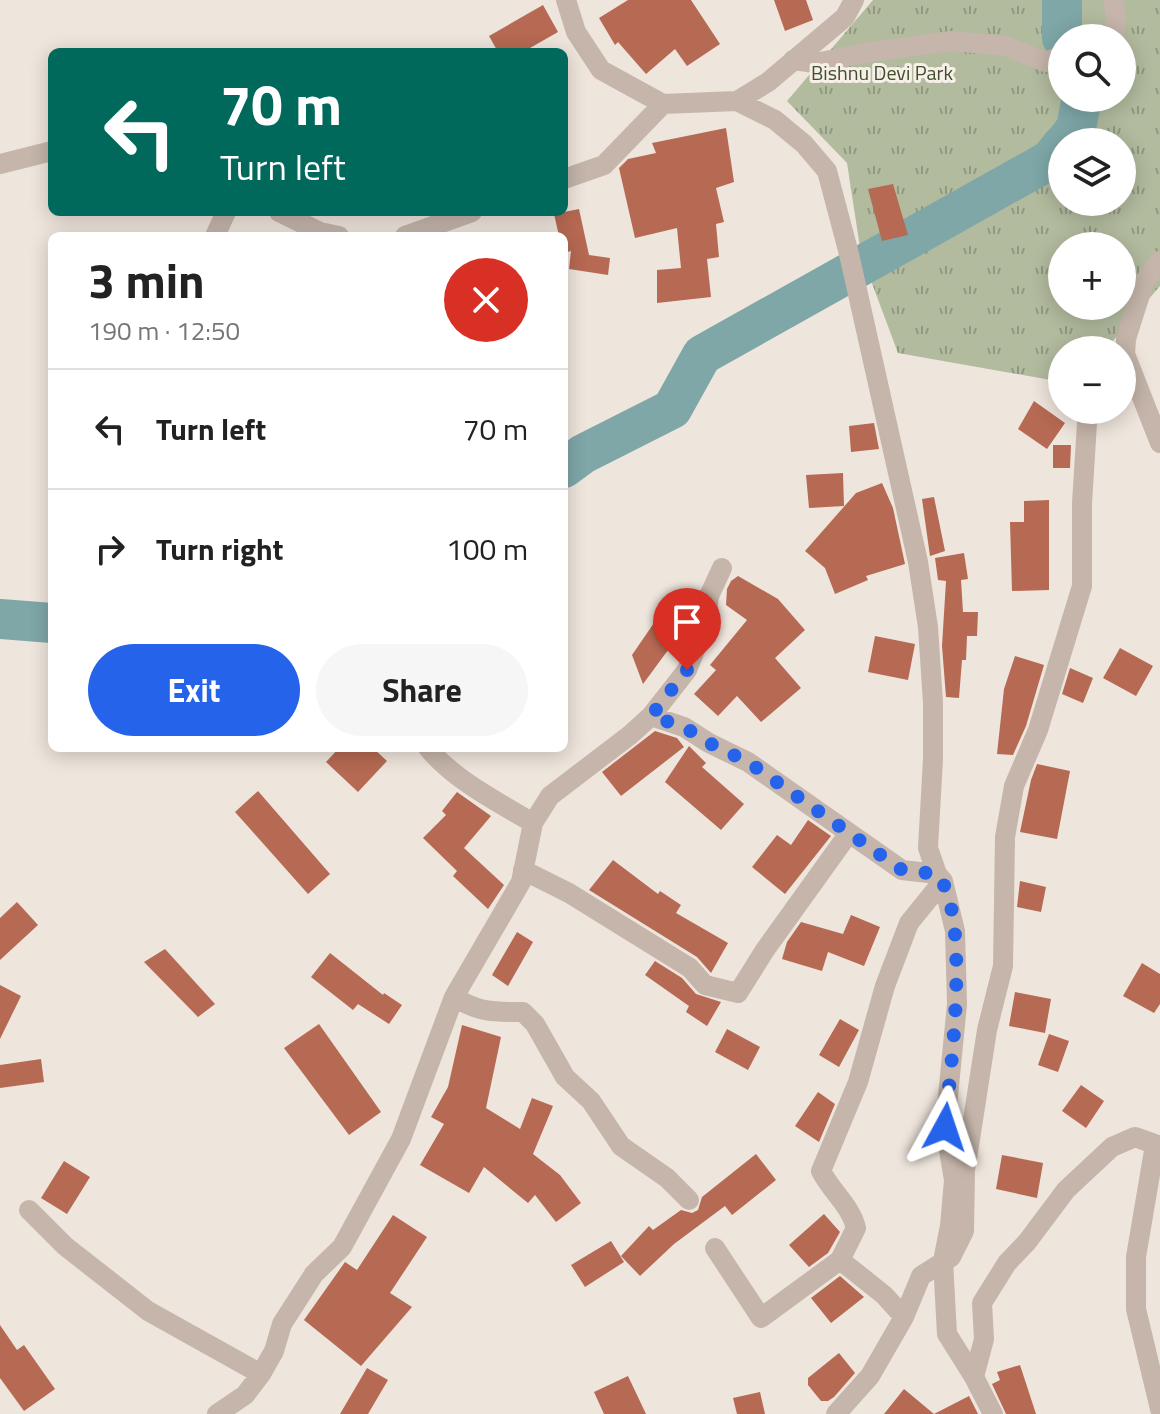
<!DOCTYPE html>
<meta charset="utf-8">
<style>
:root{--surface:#fff;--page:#f6f6f6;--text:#222;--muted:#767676;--line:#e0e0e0;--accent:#2563eb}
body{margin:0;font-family:"Titillium Web",sans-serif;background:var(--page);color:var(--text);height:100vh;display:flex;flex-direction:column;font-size:30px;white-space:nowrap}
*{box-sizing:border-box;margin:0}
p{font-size:26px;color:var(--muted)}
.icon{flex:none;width:44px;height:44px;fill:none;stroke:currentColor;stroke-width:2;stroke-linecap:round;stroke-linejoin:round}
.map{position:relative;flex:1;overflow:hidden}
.sheet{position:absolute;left:48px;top:232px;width:520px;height:520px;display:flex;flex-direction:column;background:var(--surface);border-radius:12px;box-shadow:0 4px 20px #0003}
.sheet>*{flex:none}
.banner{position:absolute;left:48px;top:48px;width:520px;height:168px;border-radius:12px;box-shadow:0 4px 20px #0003;background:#00695c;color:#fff;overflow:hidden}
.tools{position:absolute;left:1048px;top:24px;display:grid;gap:16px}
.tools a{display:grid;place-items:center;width:88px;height:88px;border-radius:50%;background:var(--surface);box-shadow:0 4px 20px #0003;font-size:40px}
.pin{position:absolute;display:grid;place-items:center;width:68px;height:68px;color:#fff;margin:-82px -34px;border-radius:50% 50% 50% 0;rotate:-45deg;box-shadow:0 0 8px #0007}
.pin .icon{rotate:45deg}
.me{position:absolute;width:88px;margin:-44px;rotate:5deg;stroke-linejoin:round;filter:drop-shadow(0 0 6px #0008)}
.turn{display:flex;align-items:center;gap:28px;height:168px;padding:0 40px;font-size:36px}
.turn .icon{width:104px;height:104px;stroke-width:2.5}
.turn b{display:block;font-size:56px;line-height:68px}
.round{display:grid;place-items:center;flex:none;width:84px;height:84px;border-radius:42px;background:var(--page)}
.summary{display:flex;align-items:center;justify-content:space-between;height:136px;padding:0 40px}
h1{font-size:48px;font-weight:700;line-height:60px}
.primary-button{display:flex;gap:16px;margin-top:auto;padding:16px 40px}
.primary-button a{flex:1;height:92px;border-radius:48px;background:var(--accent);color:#fff;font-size:32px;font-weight:700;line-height:92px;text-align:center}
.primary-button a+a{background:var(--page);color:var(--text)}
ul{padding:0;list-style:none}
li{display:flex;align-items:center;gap:24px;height:120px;padding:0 40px;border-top:2px solid var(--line)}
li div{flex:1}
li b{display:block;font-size:30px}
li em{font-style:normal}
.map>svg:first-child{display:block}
</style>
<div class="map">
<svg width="1160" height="1414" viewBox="0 0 1160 1414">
<defs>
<pattern id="grass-tufts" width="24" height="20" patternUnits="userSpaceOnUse" patternTransform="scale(2)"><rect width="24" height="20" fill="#b2bb9e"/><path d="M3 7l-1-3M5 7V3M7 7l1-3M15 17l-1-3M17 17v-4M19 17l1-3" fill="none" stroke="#919881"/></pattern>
</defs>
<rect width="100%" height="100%" fill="#eee5dc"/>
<!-- grass -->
<path fill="url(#grass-tufts)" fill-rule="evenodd" d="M 873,0 L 1160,0 L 1160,286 L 1105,350 L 1062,350 L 1062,382 L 898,353 L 861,254 L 847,163 L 787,101 ZM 1062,38 L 1122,38 L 1122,98 L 1062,98 ZM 1062,142 L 1122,142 L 1122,202 L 1062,202 ZM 1062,246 L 1122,246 L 1122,306 L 1062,306 Z"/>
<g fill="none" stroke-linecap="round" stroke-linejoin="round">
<!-- river -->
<path stroke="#7fa7a8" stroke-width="40" d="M 1062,38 L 1062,0
M 1065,142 L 1076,128 L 1082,98
M 564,468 L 583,454 L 672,409 L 702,355 L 1050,160 L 1062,145
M 0,619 L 52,623"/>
</g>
<!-- building -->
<path fill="#b66953" d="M 628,0 L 691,0 L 720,44 L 687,66 L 675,49 L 646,74 L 618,42 L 615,45 L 599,18 Z
M 774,0 L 806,0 L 813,20 L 785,31 Z
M 543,5 L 558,32 L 523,52 L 498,52 L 489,36 Z
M 726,128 L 734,182 L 716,188 L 724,222 L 716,224 L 719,257 L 707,259 L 711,297 L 657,303 L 657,270 L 681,268 L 677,228 L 635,238 L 619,168 L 628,159 L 656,153 L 652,143 Z
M 893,184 L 908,235 L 882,241 L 868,189 Z
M 579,209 L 589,255 L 610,258 L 608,275 L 569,269 L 571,251 L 564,253 L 564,236 L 559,236 L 554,214 Z
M 1034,401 L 1065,423 L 1047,449 L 1018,429 Z
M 874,423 L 879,449 L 851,452 L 849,426 Z
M 1053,445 L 1071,445 L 1070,468 L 1053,468 Z
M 843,473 L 844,506 L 809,508 L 806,475 Z
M 882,483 L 893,508 L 905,564 L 866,576 L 868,580 L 835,594 L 825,568 L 805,551 L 856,493 Z
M 934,497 L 945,551 L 930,556 L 922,499 Z
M 1049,500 L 1049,590 L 1012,591 L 1010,522 L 1024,522 L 1024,501 Z
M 964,553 L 968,579 L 961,580 L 963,612 L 978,612 L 977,636 L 967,636 L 966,660 L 962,660 L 959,698 L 946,697 L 942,646 L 946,581 L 938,580 L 935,558 Z
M 738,576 L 778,599 L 805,630 L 775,658 L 801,688 L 761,722 L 737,696 L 718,716 L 694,694 L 716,670 L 710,665 L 747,620 L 726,605 L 727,589 L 731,581 Z
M 656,620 L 674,642 L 643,684 L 632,655 Z
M 875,636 L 915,644 L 908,680 L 868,672 Z
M 1120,648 L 1153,666 L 1136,696 L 1103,678 Z
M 1015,656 L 1044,665 L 1026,726 L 1013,755 L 997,754 L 1004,689 Z
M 1070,668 L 1093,678 L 1083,703 L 1062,694 Z
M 655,731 L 677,738 L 684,747 L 621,796 L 602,772 Z
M 689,746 L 706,763 L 702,767 L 744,804 L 721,830 L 665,782 Z
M 339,748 L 373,748 L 387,761 L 358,792 L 326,762 Z
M 1037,764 L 1070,771 L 1057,839 L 1020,832 L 1031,780 Z
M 258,791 L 330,874 L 308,894 L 235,812 Z
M 457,792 L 491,816 L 464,848 L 504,885 L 488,909 L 453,876 L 457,871 L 423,838 L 446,815 L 442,811 Z
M 808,820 L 831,836 L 785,894 L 752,867 L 777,835 L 791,845 Z
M 613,860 L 658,894 L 660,891 L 681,905 L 676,913 L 728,943 L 711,973 L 697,957 L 589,890 Z
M 1020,881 L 1046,887 L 1041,912 L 1017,907 Z
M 17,902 L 38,925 L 0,960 L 0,918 Z
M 851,915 L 880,927 L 864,966 L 828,952 L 822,971 L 782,959 L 787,942 L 801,922 L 843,934 Z
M 517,932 L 533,942 L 508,986 L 492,975 Z
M 165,949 L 215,1004 L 198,1017 L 144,962 Z
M 330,953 L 383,995 L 384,993 L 402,1005 L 389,1024 L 358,1004 L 353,1010 L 311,977 Z
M 655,961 L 682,978 L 696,994 L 721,1002 L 707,1026 L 686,1012 L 689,1006 L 645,975 Z
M 1142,963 L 1160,974 L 1160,1004 L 1154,1013 L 1123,996 Z
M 0,985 L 21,996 L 0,1039 Z
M 1015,992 L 1051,999 L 1045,1033 L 1009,1026 Z
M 840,1019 L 859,1030 L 839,1067 L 819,1055 Z
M 319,1024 L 381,1112 L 349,1135 L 284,1048 Z
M 462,1025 L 501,1037 L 486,1108 L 520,1129 L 532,1098 L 553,1106 L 533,1154 L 560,1175 L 581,1203 L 556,1222 L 535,1195 L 528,1203 L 484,1167 L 469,1193 L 420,1165 L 444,1124 L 431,1117 L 448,1087 Z
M 727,1029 L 760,1047 L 748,1070 L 715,1052 Z
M 1049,1034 L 1069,1041 L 1058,1072 L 1038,1065 Z
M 41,1059 L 44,1082 L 0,1088 L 0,1065 Z
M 1081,1085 L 1104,1101 L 1086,1128 L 1062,1111 Z
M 818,1092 L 835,1104 L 819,1142 L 795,1126 Z
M 756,1154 L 776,1180 L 732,1215 L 725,1206 L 674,1244 L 640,1276 L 621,1256 L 649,1226 L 653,1230 L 681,1210 L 692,1213 L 698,1210 L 702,1197 Z
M 1002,1155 L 1043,1163 L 1037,1198 L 996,1189 Z
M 64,1161 L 90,1177 L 67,1214 L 41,1198 Z
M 824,1214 L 840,1232 L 828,1253 L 809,1267 L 789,1245 Z
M 393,1215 L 427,1237 L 390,1293 L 412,1307 L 361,1366 L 304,1320 L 345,1262 L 357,1270 Z
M 611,1241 L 624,1262 L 585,1287 L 571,1265 Z
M 840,1276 L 864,1297 L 831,1323 L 811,1298 Z
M 0,1325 L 17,1350 L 24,1345 L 55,1389 L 24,1411 L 0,1378 Z
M 839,1353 L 855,1373 L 834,1397 L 828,1401 L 821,1401 L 808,1385 L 808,1378 Z
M 1020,1365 L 1036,1414 L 1006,1414 L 992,1384 L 1000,1380 L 997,1372 Z
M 367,1368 L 388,1380 L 368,1414 L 340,1414 Z
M 628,1376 L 646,1414 L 604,1414 L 594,1392 Z
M 904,1389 L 934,1414 L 969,1396 L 978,1414 L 884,1414 Z
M 760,1392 L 765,1414 L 737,1414 L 733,1398 Z"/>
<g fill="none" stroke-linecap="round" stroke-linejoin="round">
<!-- minor -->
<path stroke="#c5b5aa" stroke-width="20" d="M 566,0 L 576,32 L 601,70 L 663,104 L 737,101 L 768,82 L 845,17 L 854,0
M 1113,0 L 1116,18 L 1114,38
M 793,60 L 815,63 L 871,52 L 951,41 L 1006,46 L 1045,62 L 1062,56
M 737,101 L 775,120 L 804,144 L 827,171 L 849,254 L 918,562 L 928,627 L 933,703 L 933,759 L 928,848 L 937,874 L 943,881 L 955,931 L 957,1004 L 945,1127 L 954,1180 L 950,1226 L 943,1261 L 947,1334 L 974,1377 L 993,1414
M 0,164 L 52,151
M 564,179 L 604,165 L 663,104
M 279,212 L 320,232 L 339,236
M 215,236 L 226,212
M 405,236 L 472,212
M 1160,261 L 1144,282 L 1126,339 L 1125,354 L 1160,443
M 651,716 L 687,670 L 706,623 L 709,596 L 722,568
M 428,748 C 454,780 498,802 533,823
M 523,870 L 569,893 L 690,968 L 705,985 L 738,993 L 765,950 L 849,833
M 454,997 C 480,1013 493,1012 523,1012 L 535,1024 L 565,1077 L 591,1101 L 621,1146 L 667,1178 L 689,1200
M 1155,1145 L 1136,1257 L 1136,1309 L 1160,1409
M 29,1210 L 65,1246 L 148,1311 L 261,1374
M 715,1248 L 761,1318 L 840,1260 L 856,1228 C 851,1206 831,1191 821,1171 L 858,1082 L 885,986 L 909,923 L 943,881
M 840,1260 L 884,1295 L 904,1317
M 974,1377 L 984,1339 L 982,1303 L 1007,1263 L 1027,1242 L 1066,1190 L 1112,1147 L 1135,1137 L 1160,1146
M 217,1414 L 245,1395 L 261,1374 L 274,1351 L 282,1324 L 314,1274 L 342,1247 L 401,1139 L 454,997 L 521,882 L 533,823 L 550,796 L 630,735 L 651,716 L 684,727 L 709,743 L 748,762 L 902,870 L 937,874
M 836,1414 L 870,1376 L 904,1317 L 921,1276 L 951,1257 L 964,1231 L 965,1171 L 987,1030 L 1003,966 L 1005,837 L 1014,786 L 1038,730 L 1082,586 L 1082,503 L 1087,423 L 1091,410"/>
</g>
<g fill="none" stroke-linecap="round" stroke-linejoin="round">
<!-- route -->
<path stroke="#2563eb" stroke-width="14" stroke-dasharray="0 25.2" d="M 687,670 L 651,716 L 684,727 L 709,743 L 748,762 L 902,870 L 937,874 C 972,915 950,1072 945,1127"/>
</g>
<g text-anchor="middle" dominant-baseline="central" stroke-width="6" stroke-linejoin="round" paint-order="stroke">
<!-- park labels -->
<g font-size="20" fill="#434e2f" stroke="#f7f0e8">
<text x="882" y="72">Bishnu Devi Park</text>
</g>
</g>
</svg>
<div class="tools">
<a><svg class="icon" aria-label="search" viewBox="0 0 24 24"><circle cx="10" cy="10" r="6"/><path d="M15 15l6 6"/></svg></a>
<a><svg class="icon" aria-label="layers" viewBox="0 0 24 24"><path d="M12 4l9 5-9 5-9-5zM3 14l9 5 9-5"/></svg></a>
<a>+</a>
<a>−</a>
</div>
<div class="pin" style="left:687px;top:670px;background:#d93025"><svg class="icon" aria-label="arrive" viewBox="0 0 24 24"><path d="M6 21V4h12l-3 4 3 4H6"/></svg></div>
<svg class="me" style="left:945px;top:1127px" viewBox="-20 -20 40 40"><path d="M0-17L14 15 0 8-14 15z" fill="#2563eb" stroke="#fff" stroke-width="4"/></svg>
<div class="banner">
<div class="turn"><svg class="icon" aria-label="left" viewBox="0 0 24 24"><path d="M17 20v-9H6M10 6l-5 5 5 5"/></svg><div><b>70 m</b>Turn left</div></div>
</div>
<section class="sheet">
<div class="summary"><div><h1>3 min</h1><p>190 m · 12:50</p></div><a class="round" style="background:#d93025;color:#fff"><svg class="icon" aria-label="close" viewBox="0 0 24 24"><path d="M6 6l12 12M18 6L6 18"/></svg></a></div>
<ul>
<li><svg class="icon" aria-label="left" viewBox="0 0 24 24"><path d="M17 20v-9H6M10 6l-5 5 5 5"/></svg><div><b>Turn left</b></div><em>70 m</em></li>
<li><svg class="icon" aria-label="right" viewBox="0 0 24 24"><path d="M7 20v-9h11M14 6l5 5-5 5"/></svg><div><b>Turn right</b></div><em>100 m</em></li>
</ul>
<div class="primary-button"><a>Exit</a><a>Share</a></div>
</section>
</div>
